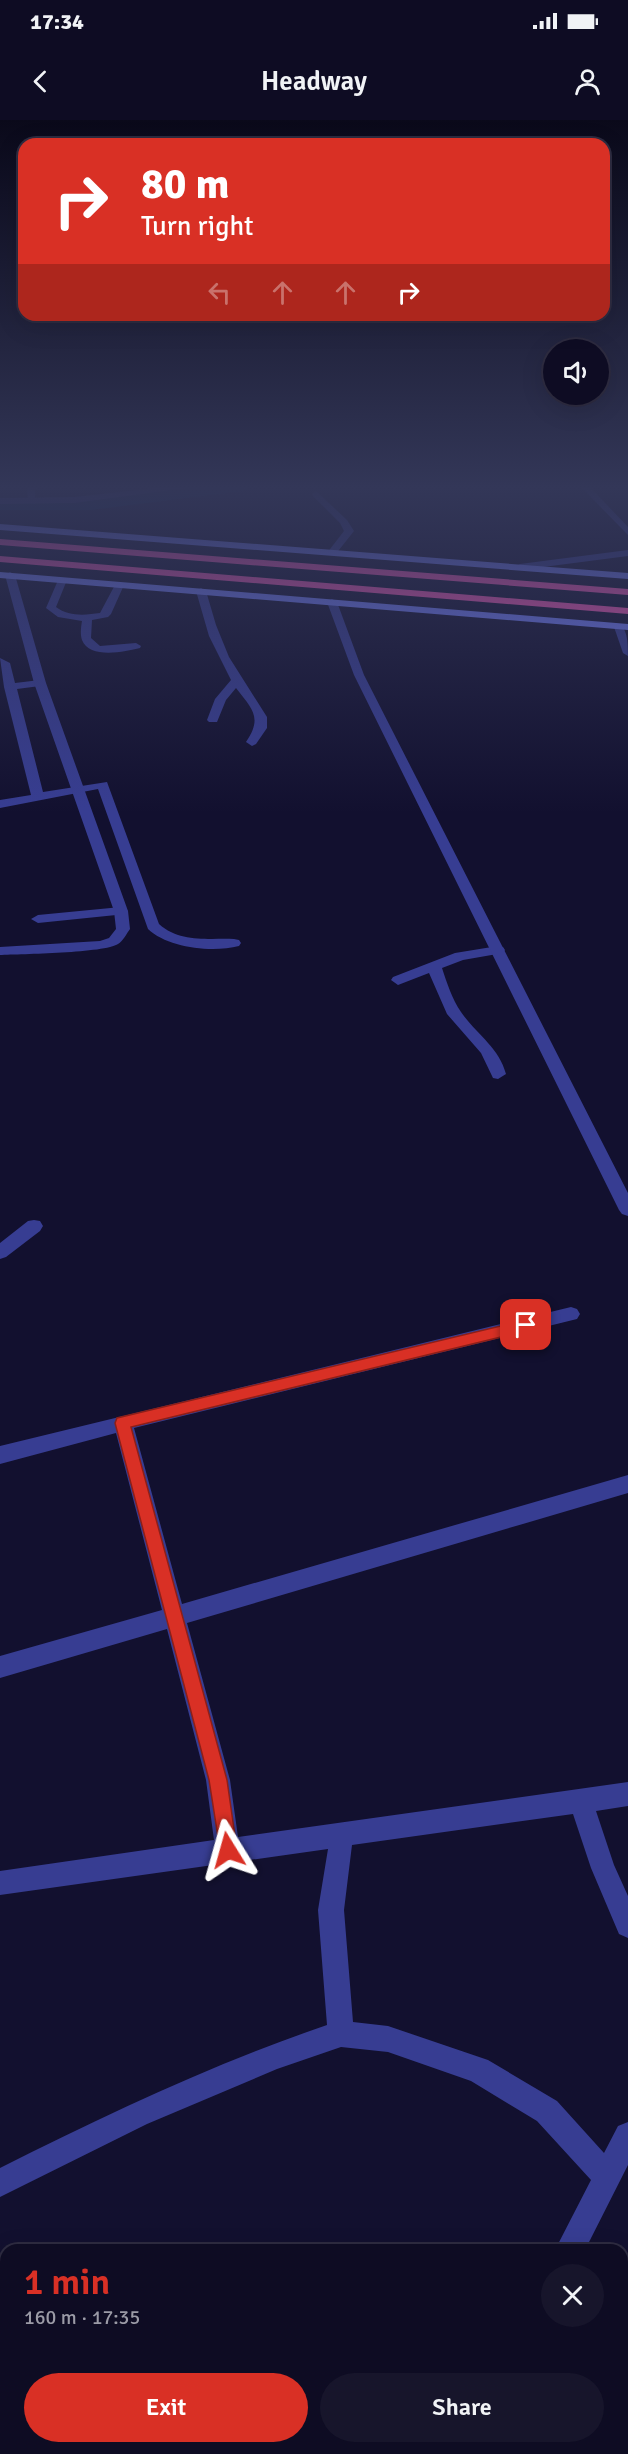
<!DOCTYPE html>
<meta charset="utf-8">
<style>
:root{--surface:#0e0c23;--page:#17152b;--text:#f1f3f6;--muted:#9b9ba6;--line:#2e2c41;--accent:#d93025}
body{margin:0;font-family:Signika,sans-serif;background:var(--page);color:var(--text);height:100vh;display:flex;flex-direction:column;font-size:22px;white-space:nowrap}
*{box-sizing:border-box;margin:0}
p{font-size:20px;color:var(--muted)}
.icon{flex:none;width:33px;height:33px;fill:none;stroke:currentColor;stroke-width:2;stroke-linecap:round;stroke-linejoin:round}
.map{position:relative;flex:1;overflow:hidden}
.side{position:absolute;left:0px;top:2124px;width:628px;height:210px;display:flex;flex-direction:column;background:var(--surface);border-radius:18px 18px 0 0;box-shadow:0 6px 24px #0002,0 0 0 2px var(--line)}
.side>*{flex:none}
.hud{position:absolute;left:18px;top:18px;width:592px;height:183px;border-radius:18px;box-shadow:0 6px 24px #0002,0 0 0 2px var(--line);background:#d93025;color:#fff;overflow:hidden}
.tools{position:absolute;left:543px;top:219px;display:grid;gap:12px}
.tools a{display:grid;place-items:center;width:66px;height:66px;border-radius:50%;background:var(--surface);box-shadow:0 6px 24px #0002,0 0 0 2px var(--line);font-size:30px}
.pin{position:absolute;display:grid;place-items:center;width:51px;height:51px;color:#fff;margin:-26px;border-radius:12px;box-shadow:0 3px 9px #0006}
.me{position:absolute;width:66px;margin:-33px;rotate:352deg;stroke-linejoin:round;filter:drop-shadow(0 0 4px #0008)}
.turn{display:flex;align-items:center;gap:21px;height:126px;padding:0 24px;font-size:27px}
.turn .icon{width:78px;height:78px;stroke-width:2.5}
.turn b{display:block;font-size:42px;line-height:51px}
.lanes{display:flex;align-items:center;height:57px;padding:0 24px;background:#0003;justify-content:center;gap:30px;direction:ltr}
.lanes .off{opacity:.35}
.round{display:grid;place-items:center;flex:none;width:63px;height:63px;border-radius:32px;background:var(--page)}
.head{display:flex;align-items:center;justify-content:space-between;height:102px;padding:0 24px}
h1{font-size:36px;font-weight:600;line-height:45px;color:var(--accent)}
.cta{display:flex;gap:12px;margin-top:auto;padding:12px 24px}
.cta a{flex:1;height:69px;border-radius:36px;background:var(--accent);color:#fff;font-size:24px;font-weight:600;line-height:69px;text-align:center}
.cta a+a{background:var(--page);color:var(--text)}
.status{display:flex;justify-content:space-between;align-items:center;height:42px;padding:0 30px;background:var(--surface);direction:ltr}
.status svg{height:16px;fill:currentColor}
header{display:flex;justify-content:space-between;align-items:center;height:78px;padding:0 24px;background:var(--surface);font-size:27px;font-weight:600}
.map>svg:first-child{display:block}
</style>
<div class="status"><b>17:34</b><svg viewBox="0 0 49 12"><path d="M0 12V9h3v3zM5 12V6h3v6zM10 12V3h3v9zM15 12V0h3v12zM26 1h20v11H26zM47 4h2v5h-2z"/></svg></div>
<header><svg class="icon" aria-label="back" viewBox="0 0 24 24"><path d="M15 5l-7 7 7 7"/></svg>Headway<svg class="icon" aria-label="person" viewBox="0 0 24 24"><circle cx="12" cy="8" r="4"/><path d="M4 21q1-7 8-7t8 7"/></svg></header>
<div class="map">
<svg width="628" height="2334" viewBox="0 0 628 2334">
<rect width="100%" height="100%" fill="#12102f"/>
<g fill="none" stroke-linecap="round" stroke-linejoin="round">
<!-- canal -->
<path fill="#062952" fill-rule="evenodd" d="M 200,366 L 251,366 L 243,371 L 91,390 L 0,390 L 0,380 L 91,379 Z"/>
<!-- lane -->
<path fill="#373d92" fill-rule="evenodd" d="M 27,366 L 35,366 L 35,384 L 28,382 Z
M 59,458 L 67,460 L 56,487 C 69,497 86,495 100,493 L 116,463 L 122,463 L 124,465 L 111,494 L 108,497 L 92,500 L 91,518 L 100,526 L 136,523 L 141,526 L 140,528 C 124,532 89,539 82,520 C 80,514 81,507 82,501 L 58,497 L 46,488 Z
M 201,468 L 206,471 L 216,505 L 229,537 L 267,597 L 267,608 L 256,624 L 252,626 L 246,622 C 263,597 252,589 236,568 L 226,580 L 217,602 L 209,602 L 207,600 L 215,579 L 231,560 L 209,516 L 196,471 Z
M 619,504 C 628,509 628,525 628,536 L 623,533 L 614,507 Z
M 0,538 L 10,543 L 15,563 L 40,560 L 46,563 L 40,566 L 17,569 L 43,672 L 107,662 L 159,804 C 180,823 208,818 234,819 L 239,820 L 241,823 L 239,826 C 212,833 168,828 148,809 L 98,669 L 0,688 L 0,680 L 31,675 L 4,567 Z
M 121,787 L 128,791 L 126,794 L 38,803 L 31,799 L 38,795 Z
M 498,826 L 503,827 L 505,830 L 503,833 L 463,840 L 442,848 C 447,863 452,879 461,892 C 476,914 499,927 506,954 L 498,959 L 493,958 L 481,933 L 447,894 L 429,853 L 398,865 L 391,860 L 393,857 L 455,833 Z
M 34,1100 L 40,1101 L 43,1106 L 40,1111 L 6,1137 L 0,1139 L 0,1123 L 28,1101 Z"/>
<!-- street -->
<path fill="#373d92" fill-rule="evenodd" d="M 174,366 L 202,366 L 74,383 L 0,384 L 0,378 L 74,377 Z
M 580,366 L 589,366 L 628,407 L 628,415 Z
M 316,371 L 347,400 L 354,411 L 335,435 L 327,433 L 344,411 L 340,403 L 313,376 L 312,374 Z
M 628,430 L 628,436 L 520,450 L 515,447 L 520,444 Z
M 10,452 L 15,455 L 46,563 L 128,791 L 130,809 C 127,813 123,821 118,824 C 105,833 21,834 0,835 L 0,827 L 100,821 L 109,818 L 116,809 L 114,791 L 34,563 L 5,455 Z
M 332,479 L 337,482 L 364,555 L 628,1073 L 628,1096 L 622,1094 L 619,1090 L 354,555 L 327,482 Z
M 571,1187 L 577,1189 L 580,1194 L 577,1199 L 134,1308 L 182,1484 L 628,1355 L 628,1373 L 187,1503 L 230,1660 L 238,1717 L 628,1662 L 628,1686 L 596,1691 L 614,1745 L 628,1776 L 628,1818 L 619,1814 L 591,1748 L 573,1694 L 352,1725 L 344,1790 L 353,1902 L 388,1906 L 488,1940 L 557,1981 L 604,2033 L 618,2006 L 628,2002 L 628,2045 L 585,2130 L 555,2130 L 591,2060 L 537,2001 L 471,1961 L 388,1932 L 341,1927 L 277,1949 L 147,2004 L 0,2077 L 0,2048 C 108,1994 213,1944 327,1905 L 318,1790 L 328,1729 L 0,1775 L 0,1751 L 214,1720 L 206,1660 L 167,1509 L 0,1558 L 0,1536 L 162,1490 L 116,1313 L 0,1344 L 0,1326 Z
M 386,2328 L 422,2328 L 419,2334 L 383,2334 Z"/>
<!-- secondary -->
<path fill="#7580ff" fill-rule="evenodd" d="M 0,404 L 628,453 L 628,459 L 0,410 Z
M 0,452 L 628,504 L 628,510 L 0,458 Z"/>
<!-- highway -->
<path fill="#ff59ba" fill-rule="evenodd" d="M 0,419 L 628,469 L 628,475 L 0,425 Z
M 0,436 L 628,488 L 628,494 L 0,442 Z"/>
</g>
<!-- sky -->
<linearGradient id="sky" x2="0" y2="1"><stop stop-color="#0a091a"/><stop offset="0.53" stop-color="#333758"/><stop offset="1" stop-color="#333758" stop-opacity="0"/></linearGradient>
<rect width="628" height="693" fill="url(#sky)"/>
<!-- route -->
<path fill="#d93025" stroke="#8d1f18" stroke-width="1.5" d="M 526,1200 L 531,1201 L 533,1205 L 531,1209 L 526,1211 L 131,1307 L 227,1660 L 237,1730 L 234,1736 L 228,1739 L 221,1736 L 209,1660 L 115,1303 L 117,1298 Z"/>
</svg>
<div class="tools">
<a><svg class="icon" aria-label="sound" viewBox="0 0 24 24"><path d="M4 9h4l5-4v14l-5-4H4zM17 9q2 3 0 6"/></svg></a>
</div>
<div class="pin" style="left:526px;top:1205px;background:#d93025"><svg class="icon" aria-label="arrive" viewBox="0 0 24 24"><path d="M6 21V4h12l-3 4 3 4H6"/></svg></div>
<svg class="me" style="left:228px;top:1730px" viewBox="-20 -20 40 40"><path d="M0-17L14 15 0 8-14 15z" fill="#d93025" stroke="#fff" stroke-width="4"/></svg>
<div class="hud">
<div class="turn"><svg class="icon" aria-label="right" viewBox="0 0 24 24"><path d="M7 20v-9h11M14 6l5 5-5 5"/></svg><div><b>80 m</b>Turn right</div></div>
<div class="lanes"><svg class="icon off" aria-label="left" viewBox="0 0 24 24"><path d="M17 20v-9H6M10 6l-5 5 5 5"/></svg><svg class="icon off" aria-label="ahead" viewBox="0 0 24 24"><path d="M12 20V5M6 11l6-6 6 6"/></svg><svg class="icon off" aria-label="ahead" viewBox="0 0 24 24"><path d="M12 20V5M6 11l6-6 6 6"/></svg><svg class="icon" aria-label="right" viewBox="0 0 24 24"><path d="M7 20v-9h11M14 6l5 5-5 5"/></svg></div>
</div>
<section class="side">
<div class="head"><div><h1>1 min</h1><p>160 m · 17:35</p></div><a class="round"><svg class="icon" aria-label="close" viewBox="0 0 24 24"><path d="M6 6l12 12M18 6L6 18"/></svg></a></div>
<div class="cta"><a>Exit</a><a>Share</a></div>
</section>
</div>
